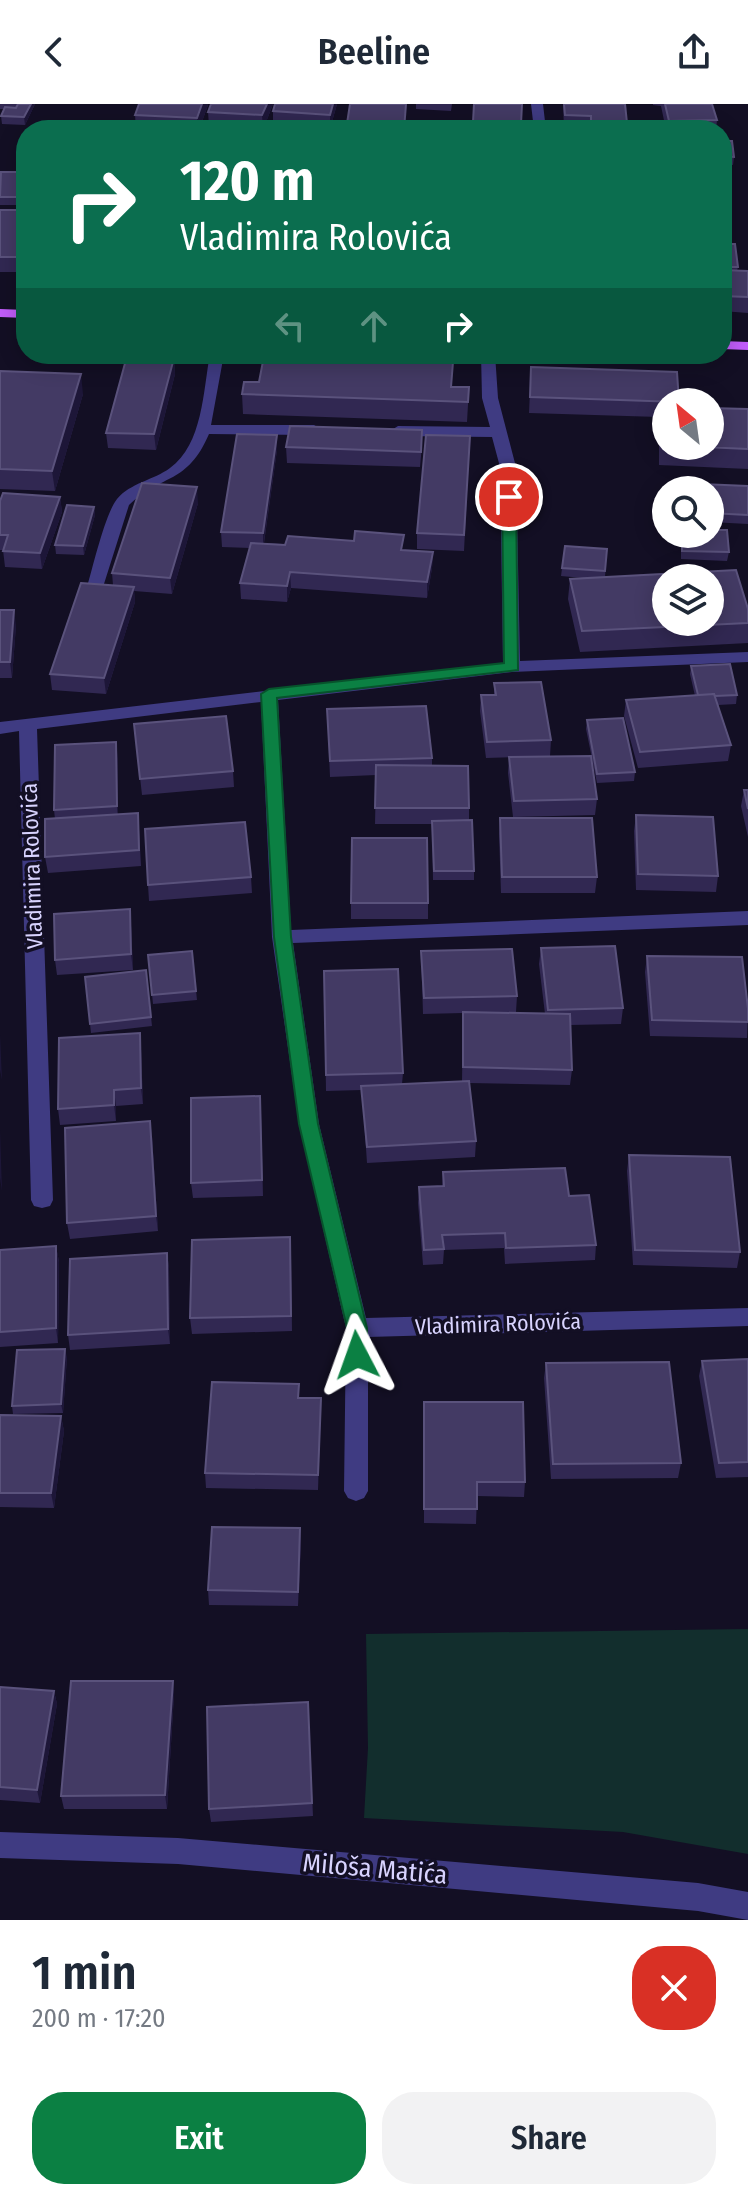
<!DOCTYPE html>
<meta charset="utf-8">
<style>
:root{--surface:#fff;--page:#f2f2f3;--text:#1f2937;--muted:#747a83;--accent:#0b8043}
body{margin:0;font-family:"Fira Sans Condensed",sans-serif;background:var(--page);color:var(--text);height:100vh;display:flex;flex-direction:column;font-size:30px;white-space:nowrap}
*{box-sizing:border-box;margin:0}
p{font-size:26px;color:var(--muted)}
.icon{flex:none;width:44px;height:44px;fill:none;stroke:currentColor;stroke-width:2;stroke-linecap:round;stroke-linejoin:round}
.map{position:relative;height:1816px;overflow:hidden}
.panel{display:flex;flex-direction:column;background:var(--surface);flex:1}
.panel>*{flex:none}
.hud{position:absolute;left:16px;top:16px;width:716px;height:244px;border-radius:32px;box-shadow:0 4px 20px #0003;background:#0b6e4f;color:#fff;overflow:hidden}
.needle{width:52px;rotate:331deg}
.controls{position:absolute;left:652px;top:284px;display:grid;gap:16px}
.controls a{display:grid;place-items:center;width:72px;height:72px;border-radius:50%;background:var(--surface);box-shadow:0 4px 20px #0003;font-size:40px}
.pin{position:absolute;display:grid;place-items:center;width:68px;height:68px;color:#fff;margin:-34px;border:4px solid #fff;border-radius:50%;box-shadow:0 2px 8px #0007}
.me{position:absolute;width:88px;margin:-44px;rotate:356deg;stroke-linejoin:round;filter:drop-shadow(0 0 6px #0008)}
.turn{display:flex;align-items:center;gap:28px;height:168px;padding:0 32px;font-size:36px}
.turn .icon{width:104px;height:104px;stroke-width:2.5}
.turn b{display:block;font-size:56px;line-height:68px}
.lanes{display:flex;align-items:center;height:76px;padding:0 32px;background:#0003;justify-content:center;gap:40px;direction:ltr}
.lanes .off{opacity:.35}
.round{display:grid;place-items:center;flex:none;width:84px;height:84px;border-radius:32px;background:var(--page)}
.headline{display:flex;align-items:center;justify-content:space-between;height:136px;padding:0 32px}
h1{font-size:48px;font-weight:600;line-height:60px}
.action{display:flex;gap:16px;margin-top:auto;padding:16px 32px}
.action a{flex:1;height:92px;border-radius:32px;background:var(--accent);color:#fff;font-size:32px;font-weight:600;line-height:92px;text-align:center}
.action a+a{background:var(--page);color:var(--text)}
header{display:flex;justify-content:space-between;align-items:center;height:104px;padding:0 32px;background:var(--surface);font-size:36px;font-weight:600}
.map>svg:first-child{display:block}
</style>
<header><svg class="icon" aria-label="back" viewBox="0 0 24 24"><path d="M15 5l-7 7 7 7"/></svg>Beeline<svg class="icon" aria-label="share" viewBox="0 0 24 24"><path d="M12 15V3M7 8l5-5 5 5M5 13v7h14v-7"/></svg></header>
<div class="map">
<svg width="748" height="1816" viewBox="0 0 748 1816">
<rect width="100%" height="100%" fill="#130f24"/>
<!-- green -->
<path fill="#122e2d" d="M 748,1525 L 748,1750 L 623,1728 L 364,1714 L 368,1644 L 366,1530 Z"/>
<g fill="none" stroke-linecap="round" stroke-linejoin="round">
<!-- minor -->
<path fill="#3f3b82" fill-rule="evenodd" d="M 531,0 L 543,0 L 546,26 L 534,26 Z
M 210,250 L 224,250 L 211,321 L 314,321 L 322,326 L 314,331 L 209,330 C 187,381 163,369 129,401 L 103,483 L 95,488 L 89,487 L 87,483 C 93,463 105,410 117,395 C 130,379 154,376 170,364 C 203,340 203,287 210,250 Z
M 481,250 L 495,250 L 498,294 L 516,363 L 520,557 L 748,548 L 748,558 L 512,568 L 278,596 L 291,826 L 748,807 L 748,821 L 293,839 L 319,1020 L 366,1214 L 748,1204 L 748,1222 L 368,1233 L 368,1387 L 364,1394 L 356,1397 L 348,1394 L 344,1387 L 346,1224 L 299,1020 L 272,833 L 261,598 L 37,625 L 53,1096 L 50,1102 L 42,1104 L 34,1102 L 31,1096 L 19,627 L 0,630 L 0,618 L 503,559 L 500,363 L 492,333 L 398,332 L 390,327 L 398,322 L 490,323 L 482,294 Z
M 0,1728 L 178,1734 L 698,1779 L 748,1788 L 748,1816 L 698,1807 L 178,1760 L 0,1754 Z"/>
<!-- primary -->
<path fill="#c25dfb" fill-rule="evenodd" d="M 0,205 L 26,206 L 26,214 L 0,213 Z
M 722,237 L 748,238 L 748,246 L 722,245 Z"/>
</g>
<!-- wall -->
<path fill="#312852" d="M 0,0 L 35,0 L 25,21 L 2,20 L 1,12 L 4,5 L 0,5 Z
M 211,0 L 273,0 L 263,26 L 209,22 L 208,8 Z
M 337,0 L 330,25 L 285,22 L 285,26 L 270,26 L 273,18 L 273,7 Z
M 416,0 L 452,0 L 451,7 L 416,5 Z
M 474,0 L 522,0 L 521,26 L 473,26 Z
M 563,0 L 625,0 L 626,26 L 564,25 Z
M 653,0 L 712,0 L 717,16 L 716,26 L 666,26 L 661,2 L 653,1 Z
M 208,1 L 199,26 L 136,25 L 135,11 Z
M 722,37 L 734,53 L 733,61 L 722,60 Z
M 26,68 L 26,101 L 0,101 L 0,71 Z
M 0,106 L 26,106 L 26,168 L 0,168 Z
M 722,140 L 738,163 L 737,167 L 748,167 L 748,209 L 722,207 Z
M 174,254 L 175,270 L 156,346 L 108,344 L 106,329 Z
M 531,263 L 666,298 L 666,342 L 710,342 L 748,305 L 748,365 L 659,361 L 659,313 L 529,309 Z
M 0,267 L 83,290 L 55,387 L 0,385 Z
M 452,283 L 469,283 L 467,318 L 243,310 L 242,290 Z
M 470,332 L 464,447 L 417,445 L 417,429 Z
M 422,341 L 420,363 L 287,359 L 286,343 Z
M 277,346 L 264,439 L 433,448 L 432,464 L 427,494 L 291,484 L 287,498 L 241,495 L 240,479 L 250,444 L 222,443 L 221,428 Z
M 748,382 L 748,420 L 710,418 L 710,386 Z
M 60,393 L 62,408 L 42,465 L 5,463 L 3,446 L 0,446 L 0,397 Z
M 198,399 L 172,490 L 134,487 L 135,498 L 106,590 L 52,586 L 50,570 L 113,481 L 112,469 Z
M 94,403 L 95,411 L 84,451 L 56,450 L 55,441 Z
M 681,430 L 710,430 L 729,448 L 727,457 L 681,455 Z
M 565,442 L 607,445 L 605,473 L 748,505 L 748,539 L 580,548 L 568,495 L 570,475 L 583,474 L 561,472 Z
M 0,506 L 16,521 L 12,574 L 0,574 Z
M 691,562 L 737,591 L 736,600 L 718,601 L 731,641 L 728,657 L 638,664 L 624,612 L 626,596 L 695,592 L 690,570 Z
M 494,579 L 551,636 L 550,652 L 486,654 L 480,607 L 481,591 L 494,591 Z
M 327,605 L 432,654 L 432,662 L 469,704 L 469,716 L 474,767 L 474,776 L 433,776 L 432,720 L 375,720 L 376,671 L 330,673 Z
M 587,616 L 635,668 L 634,677 L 597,679 L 586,625 Z
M 134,620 L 233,667 L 234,683 L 142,691 Z
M 509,653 L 597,695 L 595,711 L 513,713 L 508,669 Z
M 118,654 L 118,710 L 139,725 L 141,762 L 48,769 L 45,753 L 55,715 L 54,706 Z
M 744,686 L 748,686 L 748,733 L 741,702 Z
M 636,711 L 718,772 L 716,788 L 636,786 L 634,727 Z
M 500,714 L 597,773 L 595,789 L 501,789 L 499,730 Z
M 251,773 L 252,789 L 149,797 L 148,781 Z
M 351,799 L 428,799 L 428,815 L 351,815 Z
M 131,821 L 133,866 L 57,871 L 55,856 Z
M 541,844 L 623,904 L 621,920 L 570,921 L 572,966 L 570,981 L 469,979 L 476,1037 L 475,1053 L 367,1059 L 362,986 L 326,987 L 324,867 L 403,969 L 402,980 L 462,977 L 463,909 L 423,910 L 421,847 L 517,892 L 516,908 L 484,909 L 545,910 L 539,860 Z
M 192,847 L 197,896 L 153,900 L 148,851 Z
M 647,852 L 748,905 L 747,934 L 650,932 L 645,868 Z
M 146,866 L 152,922 L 91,929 L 85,873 Z
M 140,929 L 141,945 L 143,1000 L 116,1002 L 116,1017 L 60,1021 L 58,1005 Z
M 261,1008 L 263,1092 L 193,1094 L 191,1079 Z
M 152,1032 L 158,1127 L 70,1135 L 67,1119 Z
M 629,1051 L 740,1148 L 737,1164 L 633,1161 L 627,1067 Z
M 443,1068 L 569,1092 L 596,1141 L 595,1156 L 505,1160 L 504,1144 L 444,1146 L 443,1160 L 423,1161 L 418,1099 L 419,1083 L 442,1083 Z
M 56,1142 L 59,1158 L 58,1239 L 0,1243 L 0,1146 Z
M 167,1149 L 169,1164 L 170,1240 L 70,1246 L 68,1231 Z
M 291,1149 L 292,1227 L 192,1230 L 190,1214 Z
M 67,1253 L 63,1309 L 13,1310 L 12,1302 Z
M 748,1255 L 748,1373 L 716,1374 L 699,1272 L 702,1257 Z
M 546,1259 L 681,1359 L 678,1374 L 551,1375 L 544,1274 Z
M 299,1294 L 321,1294 L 318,1386 L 206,1384 L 205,1369 Z
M 424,1298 L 525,1378 L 524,1393 L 477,1392 L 476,1420 L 424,1419 Z
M 0,1311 L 61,1312 L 64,1327 L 54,1404 L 0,1403 Z
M 300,1424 L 301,1439 L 298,1502 L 209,1501 L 208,1486 Z
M 173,1577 L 174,1591 L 167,1705 L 64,1705 L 61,1692 Z
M 0,1583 L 54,1587 L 57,1600 L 40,1699 L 0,1696 Z
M 308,1598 L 313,1712 L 211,1718 L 209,1705 Z"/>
<!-- shaded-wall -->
<path fill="#1d1638" d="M 31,0 L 35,0 L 25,21 L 24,13 Z
M 202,0 L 208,0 L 208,1 L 199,26 L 198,26 L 197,14 Z
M 267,0 L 273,0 L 263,26 L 262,11 Z
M 333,0 L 337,0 L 330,25 L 330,11 Z
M 174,254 L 175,270 L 156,346 L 154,330 Z
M 81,270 L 83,290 L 55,387 L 52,367 Z
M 277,331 L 277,346 L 263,444 L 263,429 Z
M 197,383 L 198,399 L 172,490 L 170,474 Z
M 60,393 L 62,408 L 42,465 L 40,449 Z
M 94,403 L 95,411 L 84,451 L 83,442 Z
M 433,448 L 432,464 L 427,494 L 427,478 Z
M 290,468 L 291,484 L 287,498 L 287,482 Z
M 134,483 L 135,498 L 106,590 L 104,574 Z
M 14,506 L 16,521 L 12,574 L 10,558 Z
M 116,638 L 118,654 L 118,718 L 117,702 Z
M 130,805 L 131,821 L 133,866 L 131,850 Z
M 140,929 L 141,945 L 143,1000 L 141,984 Z
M 0,931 L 2,976 L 0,966 Z
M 114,986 L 116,1002 L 116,1017 L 114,1001 Z
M 150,1017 L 152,1032 L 158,1127 L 156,1112 Z
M 0,1026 L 2,1087 L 0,1074 Z
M 56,1142 L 59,1158 L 58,1239 L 56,1224 Z
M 167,1149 L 169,1164 L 170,1240 L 168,1225 Z
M 65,1245 L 67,1253 L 63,1309 L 61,1300 Z
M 321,1294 L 321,1309 L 318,1386 L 318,1371 Z
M 61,1312 L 64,1327 L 54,1404 L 51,1389 Z
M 300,1424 L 301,1439 L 298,1502 L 298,1488 Z
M 173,1577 L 174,1591 L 167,1705 L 165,1691 Z
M 54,1587 L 57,1600 L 40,1699 L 37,1686 Z"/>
<!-- building -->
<path fill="#433a64" stroke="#5a527c" stroke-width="2" fill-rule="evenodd" d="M 18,0 L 31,0 L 24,13 L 1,12 L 5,3 L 16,4 Z
M 139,0 L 202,0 L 197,14 L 135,11 Z
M 211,0 L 267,0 L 262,11 L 208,8 Z
M 275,0 L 333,0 L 330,11 L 273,7 Z
M 350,0 L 406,0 L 404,26 L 346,26 Z
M 474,0 L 522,0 L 521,20 L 473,18 Z
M 564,0 L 625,0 L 627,19 L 591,19 L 591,12 L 565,11 Z
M 665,0 L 712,0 L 717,16 L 669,17 Z
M 271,18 L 285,19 L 283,26 L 270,26 Z
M 722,37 L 732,37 L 734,53 L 722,52 Z
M 1,68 L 26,68 L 26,93 L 0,93 Z
M 0,106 L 26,106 L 26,153 L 0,153 Z
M 722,140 L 735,140 L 738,163 L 722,163 Z
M 722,166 L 748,167 L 748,193 L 722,192 Z
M 127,252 L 174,254 L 154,330 L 106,329 Z
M 264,252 L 453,258 L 451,283 L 469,283 L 468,298 L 242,290 L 244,278 L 259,278 Z
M 531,263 L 677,268 L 679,298 L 530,293 Z
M 0,267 L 81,270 L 52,367 L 0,365 Z
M 660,302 L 666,302 L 666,341 L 661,341 Z
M 710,304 L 748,305 L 748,345 L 681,342 L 710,342 Z
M 290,322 L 422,326 L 421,348 L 286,343 Z
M 237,330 L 277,331 L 263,429 L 221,428 Z
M 426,331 L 470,332 L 464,431 L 417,429 Z
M 142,379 L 197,383 L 170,474 L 112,469 Z
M 701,380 L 748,382 L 748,411 L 710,409 L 710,386 L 701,386 Z
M 3,389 L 60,393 L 40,449 L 3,447 L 8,431 L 0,431 L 0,397 Z
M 67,401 L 94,403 L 83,442 L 55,441 Z
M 710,426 L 727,426 L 729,448 L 682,447 L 682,430 L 710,430 Z
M 355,427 L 404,431 L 401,446 L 433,448 L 427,478 L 290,468 L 287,482 L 240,479 L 251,439 L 285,441 L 288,432 L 354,437 Z
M 565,442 L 607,445 L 605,467 L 562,464 Z
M 736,466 L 748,505 L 748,519 L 582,527 L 570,475 ZM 666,474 L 710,474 L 710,518 L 666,518 Z
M 81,479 L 134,483 L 104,574 L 50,570 Z
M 0,506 L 14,506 L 10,558 L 0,558 Z
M 730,560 L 737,591 L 715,592 L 714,590 L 698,591 L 691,562 Z
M 541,578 L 551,636 L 487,638 L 481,591 L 496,591 L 494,579 Z
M 714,590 L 731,641 L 640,648 L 626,596 Z
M 426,602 L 432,654 L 330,657 L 327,605 Z
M 226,612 L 233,667 L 140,675 L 134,620 Z
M 623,614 L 635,668 L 597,670 L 587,616 Z
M 116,638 L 117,702 L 54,706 L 55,641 Z
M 591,652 L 597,695 L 514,697 L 509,653 Z
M 376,661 L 468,662 L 469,704 L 375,704 Z
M 744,686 L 748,686 L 748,705 Z
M 138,709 L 139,746 L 45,753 L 45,715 Z
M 636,711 L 713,713 L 718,772 L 638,770 Z
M 500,714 L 592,714 L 597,773 L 502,773 Z
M 472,716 L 474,767 L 434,767 L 432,717 Z
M 245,718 L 251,773 L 148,781 L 145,725 Z
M 352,734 L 427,734 L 428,799 L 351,799 Z
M 130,805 L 131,850 L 55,856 L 54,810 Z
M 615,842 L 623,904 L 548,906 L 541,844 Z
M 512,845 L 517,892 L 424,894 L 421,847 Z
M 192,847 L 196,887 L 152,891 L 148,851 Z
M 647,852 L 742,853 L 748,905 L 748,918 L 652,916 Z
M 398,865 L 403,969 L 326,971 L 324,867 Z
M 146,866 L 151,913 L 90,920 L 85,873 Z
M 463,908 L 570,910 L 572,966 L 463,963 Z
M 140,929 L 141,984 L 114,986 L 114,1001 L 58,1005 L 59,934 Z
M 469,977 L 476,1037 L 367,1043 L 361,982 Z
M 260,992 L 262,1076 L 191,1079 L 191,994 Z
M 150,1017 L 156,1112 L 67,1119 L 65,1024 Z
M 629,1051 L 730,1053 L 740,1148 L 635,1146 Z
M 565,1064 L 569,1092 L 589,1091 L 596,1141 L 506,1144 L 505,1129 L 442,1131 L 444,1145 L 424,1146 L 419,1083 L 444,1082 L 443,1068 Z
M 290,1133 L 291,1212 L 190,1214 L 192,1136 Z
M 56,1142 L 56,1224 L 0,1228 L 0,1146 Z
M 167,1149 L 168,1225 L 68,1231 L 70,1155 Z
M 65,1245 L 61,1300 L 12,1302 L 17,1246 Z
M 748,1255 L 748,1358 L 719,1359 L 702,1257 Z
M 669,1258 L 681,1359 L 553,1360 L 546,1259 Z
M 212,1278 L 299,1280 L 298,1294 L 321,1294 L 318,1371 L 205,1369 Z
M 424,1298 L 523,1298 L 525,1378 L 477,1378 L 477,1405 L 424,1405 Z
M 0,1311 L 61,1312 L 51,1389 L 0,1389 Z
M 212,1423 L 300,1424 L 298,1488 L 208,1486 Z
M 71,1577 L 173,1577 L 165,1691 L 61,1692 Z
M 0,1583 L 54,1587 L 37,1686 L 0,1683 Z
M 308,1598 L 312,1699 L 209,1705 L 207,1603 Z"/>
<!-- route -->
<path fill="#0b8043" stroke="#07532c" stroke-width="2" d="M 509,388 L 516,393 L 518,566 L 277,594 L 291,833 L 318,1020 L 367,1224 L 367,1251 L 364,1257 L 357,1260 L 349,1257 L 346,1251 L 347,1224 L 299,1020 L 274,833 L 261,590 L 269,585 L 504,559 L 502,393 Z"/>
<g text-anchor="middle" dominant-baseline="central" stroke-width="7" stroke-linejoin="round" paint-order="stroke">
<!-- street labels -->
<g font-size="22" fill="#d8d3fe" stroke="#130f24">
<text transform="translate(32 762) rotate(-92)">Vladimira Rolovića</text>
<text transform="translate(498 1220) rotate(-2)">Vladimira Rolovića</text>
</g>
<!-- near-street labels -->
<g font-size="26" fill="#d8d3fe" stroke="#130f24">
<text transform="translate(375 1765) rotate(5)">Miloša Matića</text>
</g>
</g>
</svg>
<div class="controls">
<a><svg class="needle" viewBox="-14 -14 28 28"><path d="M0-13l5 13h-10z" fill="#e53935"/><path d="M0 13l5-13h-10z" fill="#747a83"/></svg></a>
<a><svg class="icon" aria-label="search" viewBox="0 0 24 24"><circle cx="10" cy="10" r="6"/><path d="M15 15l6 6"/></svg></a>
<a><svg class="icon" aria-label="layers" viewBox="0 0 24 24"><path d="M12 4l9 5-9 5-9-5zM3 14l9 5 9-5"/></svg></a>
</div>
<div class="pin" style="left:509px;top:393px;background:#d93025"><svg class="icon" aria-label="arrive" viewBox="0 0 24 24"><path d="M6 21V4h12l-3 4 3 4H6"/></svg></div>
<svg class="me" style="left:357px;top:1251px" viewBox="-20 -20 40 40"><path d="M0-17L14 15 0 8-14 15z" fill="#0b8043" stroke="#fff" stroke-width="4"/></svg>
<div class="hud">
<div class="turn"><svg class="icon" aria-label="right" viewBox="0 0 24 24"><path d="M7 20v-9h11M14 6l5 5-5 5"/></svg><div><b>120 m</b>Vladimira Rolovića</div></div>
<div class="lanes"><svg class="icon off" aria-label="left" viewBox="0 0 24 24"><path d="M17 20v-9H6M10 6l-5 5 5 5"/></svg><svg class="icon off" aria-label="ahead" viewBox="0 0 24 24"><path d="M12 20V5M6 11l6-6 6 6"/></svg><svg class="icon" aria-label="right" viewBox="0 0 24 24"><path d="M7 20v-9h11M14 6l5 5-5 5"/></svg></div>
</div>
</div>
<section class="panel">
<div class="headline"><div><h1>1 min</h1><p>200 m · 17:20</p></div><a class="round" style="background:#d93025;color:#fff"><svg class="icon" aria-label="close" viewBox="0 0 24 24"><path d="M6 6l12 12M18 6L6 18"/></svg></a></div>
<div class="action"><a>Exit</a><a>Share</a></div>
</section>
